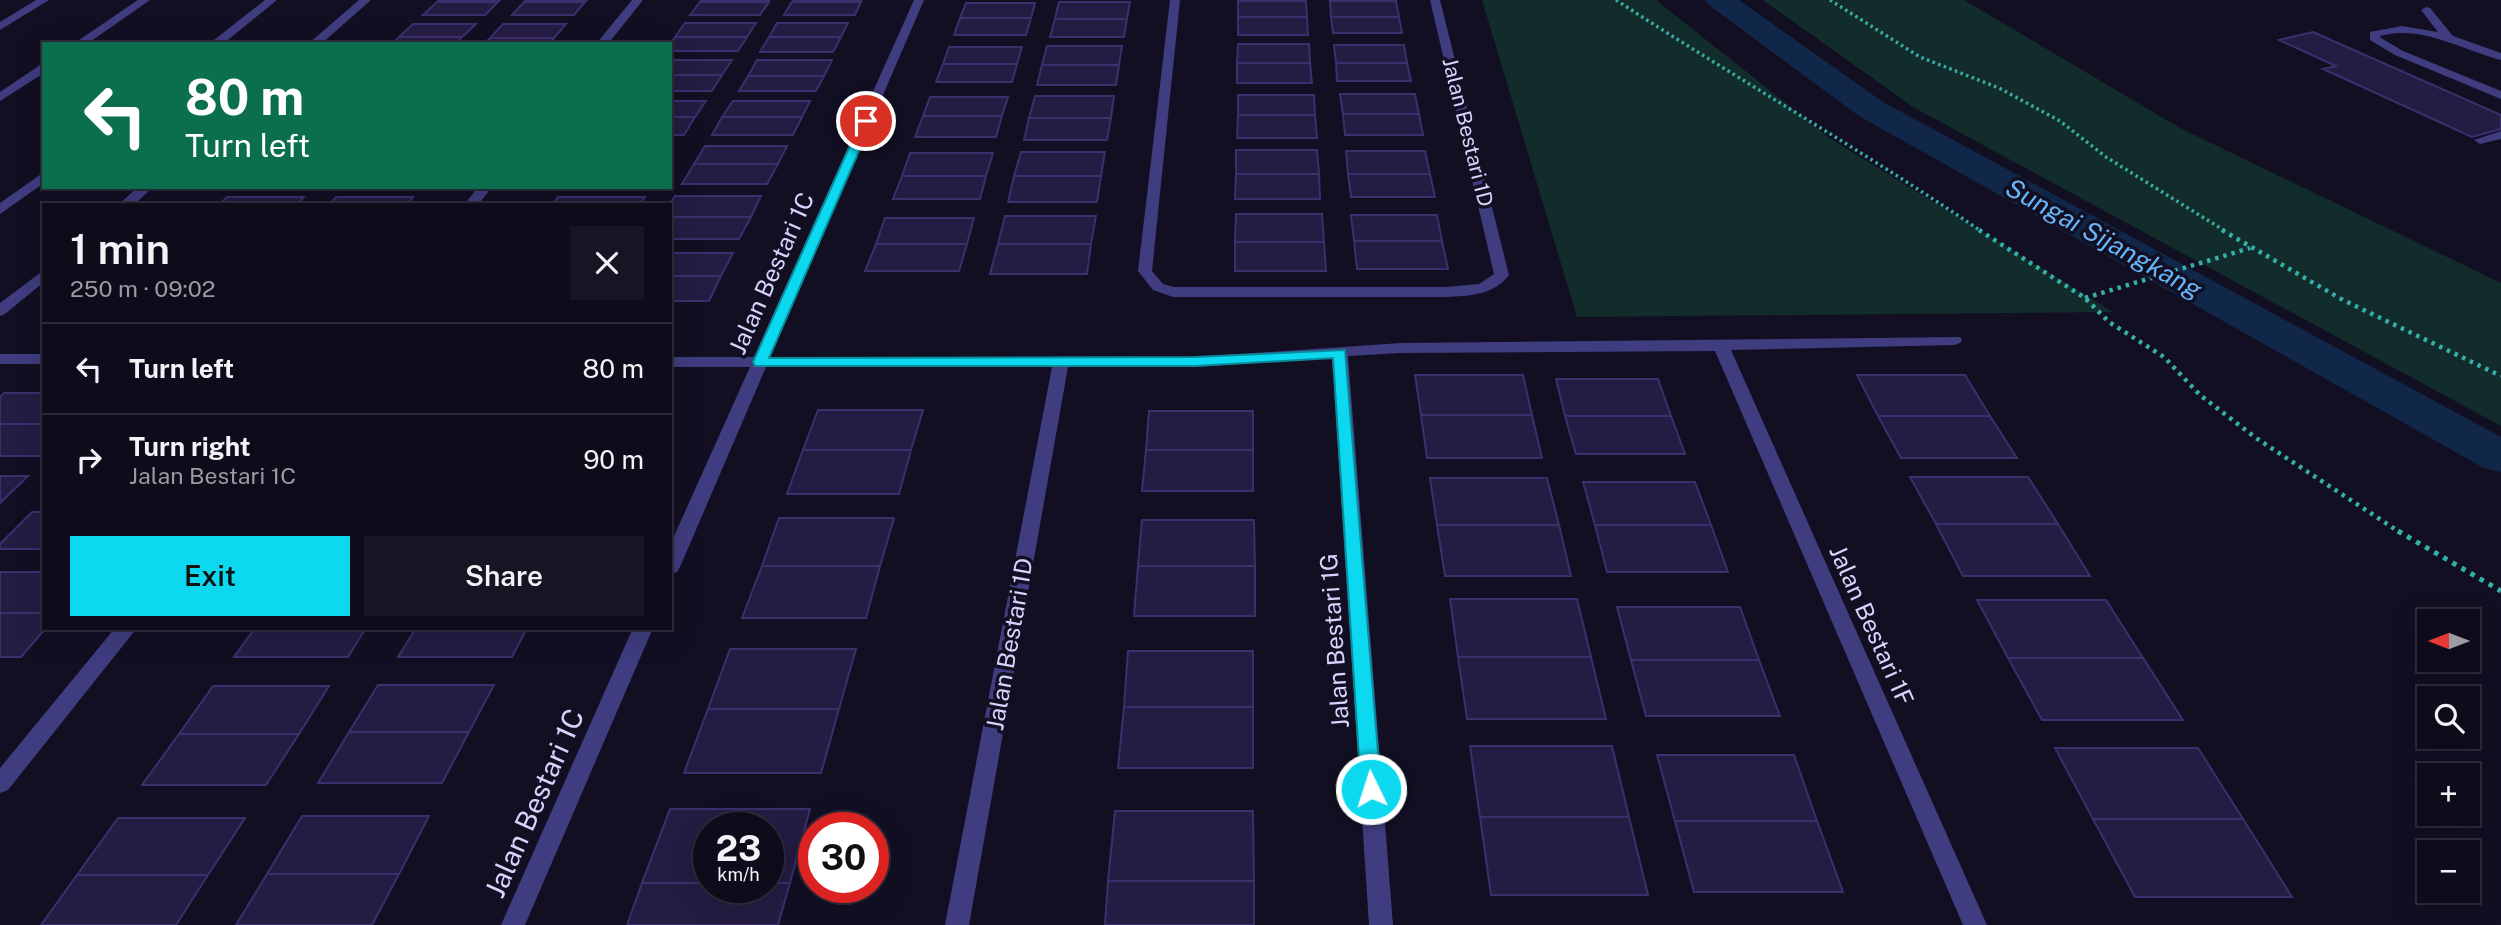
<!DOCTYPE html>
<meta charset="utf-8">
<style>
:root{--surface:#0e0b1a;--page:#171423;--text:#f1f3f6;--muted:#9b9ba2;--line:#2e2b39;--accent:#0cd8f0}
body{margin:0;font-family:"Public Sans",sans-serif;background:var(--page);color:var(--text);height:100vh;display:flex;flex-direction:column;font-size:26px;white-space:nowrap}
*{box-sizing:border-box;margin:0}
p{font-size:23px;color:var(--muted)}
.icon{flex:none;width:38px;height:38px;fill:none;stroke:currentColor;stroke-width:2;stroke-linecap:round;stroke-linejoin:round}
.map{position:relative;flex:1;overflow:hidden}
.panel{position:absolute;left:42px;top:203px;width:630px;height:427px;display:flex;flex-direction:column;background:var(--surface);border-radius:0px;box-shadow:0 7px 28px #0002,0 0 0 2px var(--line)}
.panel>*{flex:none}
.guide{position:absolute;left:42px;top:42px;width:630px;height:147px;border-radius:0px;box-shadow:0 7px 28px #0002,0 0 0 2px var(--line);background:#0b6e4f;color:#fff;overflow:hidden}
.needle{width:46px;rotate:270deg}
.fabs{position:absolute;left:2417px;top:609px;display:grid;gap:14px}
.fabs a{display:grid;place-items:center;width:63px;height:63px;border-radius:0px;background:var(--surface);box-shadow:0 7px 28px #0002,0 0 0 2px var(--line);font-size:35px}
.speed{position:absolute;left:693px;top:812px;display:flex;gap:14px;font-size:35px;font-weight:700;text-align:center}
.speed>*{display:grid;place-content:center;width:91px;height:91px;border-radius:50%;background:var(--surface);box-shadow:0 7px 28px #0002,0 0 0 2px var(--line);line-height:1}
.speed small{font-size:18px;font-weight:400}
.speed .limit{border:10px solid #d22;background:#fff;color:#111}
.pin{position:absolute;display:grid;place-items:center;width:60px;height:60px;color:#fff;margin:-30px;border:4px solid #fff;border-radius:50%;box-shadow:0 2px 7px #0007}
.me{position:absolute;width:77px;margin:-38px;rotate:356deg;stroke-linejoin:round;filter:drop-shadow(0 0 5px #0008)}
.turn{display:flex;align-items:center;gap:24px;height:147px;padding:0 28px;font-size:32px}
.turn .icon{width:91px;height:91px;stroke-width:2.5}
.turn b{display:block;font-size:49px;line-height:60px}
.round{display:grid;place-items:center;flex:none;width:74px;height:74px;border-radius:0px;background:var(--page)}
.summary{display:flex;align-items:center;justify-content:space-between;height:119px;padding:0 28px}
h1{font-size:42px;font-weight:600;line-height:52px}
.primary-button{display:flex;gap:14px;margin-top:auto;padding:14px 28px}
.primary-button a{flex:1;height:80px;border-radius:0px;background:var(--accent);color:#111;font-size:28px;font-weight:600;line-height:80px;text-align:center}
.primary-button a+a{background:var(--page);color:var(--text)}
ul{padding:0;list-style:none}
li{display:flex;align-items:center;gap:21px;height:91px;padding:0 28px;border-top:2px solid var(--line)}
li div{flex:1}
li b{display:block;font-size:26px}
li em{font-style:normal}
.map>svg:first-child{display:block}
</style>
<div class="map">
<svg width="2501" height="925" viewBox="0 0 2501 925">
<rect width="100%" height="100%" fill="#120f23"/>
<!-- green -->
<path fill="#122c2b" d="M 1482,0 L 1656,0 L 1831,139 L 2113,312 L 1577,317 Z
M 1763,0 L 1964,0 L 2180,128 L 2501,283 L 2501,426 L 1913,107 Z"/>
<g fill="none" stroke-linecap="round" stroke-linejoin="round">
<!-- canal -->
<path fill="#112749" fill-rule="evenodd" d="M 1705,0 L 1739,0 L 1883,102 L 2501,437 L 2501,472 L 2484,468 L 1859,116 L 1710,6 Z"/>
</g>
<!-- building -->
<path fill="#241c42" stroke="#3c2f6d" stroke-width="2" d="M 439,0 L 500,0 L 498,2 L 437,2 Z
M 526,0 L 587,0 L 585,2 L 524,2 Z
M 701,0 L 770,0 L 700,2 Z
M 794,0 L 862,0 L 792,2 Z
M 1238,1 L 1306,1 L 1307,17 L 1238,17 Z
M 1330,1 L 1396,1 L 1399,17 L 1331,17 Z
M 437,2 L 498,2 L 485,15 L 423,15 Z
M 524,2 L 585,2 L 574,15 L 512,15 Z
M 700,2 L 769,2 L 760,15 L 690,15 Z
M 792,2 L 861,2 L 855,15 L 784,15 Z
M 1059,2 L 1130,2 L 1127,19 L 1055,19 Z
M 966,3 L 1035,3 L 1031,18 L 960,18 Z
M 1238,17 L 1307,17 L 1308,35 L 1238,35 Z
M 1331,17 L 1399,17 L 1402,33 L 1333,33 Z
M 960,18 L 1031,18 L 1026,35 L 954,35 Z
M 1055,19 L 1127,19 L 1124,37 L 1050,37 Z
M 685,23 L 756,23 L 747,37 L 675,37 Z
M 777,23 L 848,23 L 841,37 L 769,37 Z
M 413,24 L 476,24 L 462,37 L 399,37 Z
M 503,24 L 566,24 L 554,38 L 490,38 Z
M 2313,32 L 2501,115 L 2501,129 L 2472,137 L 2323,69 L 2336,66 L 2279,40 Z
M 399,37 L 462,37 L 456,44 L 392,44 Z
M 675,37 L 747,37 L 738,51 L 670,51 L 670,44 Z
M 769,37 L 841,37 L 833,52 L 760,52 Z
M 490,38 L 554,38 L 548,44 L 484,44 Z
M 1238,44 L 1309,44 L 1310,63 L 1237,63 Z
M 1334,45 L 1404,45 L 1407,63 L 1336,63 Z
M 1047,46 L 1122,46 L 1119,65 L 1042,65 Z
M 949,47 L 1022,47 L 1017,64 L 943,64 Z
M 670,60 L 732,60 L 722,75 L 670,75 Z
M 757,60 L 832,60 L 824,76 L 748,76 Z
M 1237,63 L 1310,63 L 1312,83 L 1237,83 Z
M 1336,63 L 1407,63 L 1411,81 L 1337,81 Z
M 943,64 L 1017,64 L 1012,82 L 936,82 Z
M 1042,65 L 1119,65 L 1116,85 L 1037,85 Z
M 670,75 L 722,75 L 712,91 L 670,91 Z
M 748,76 L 824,76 L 816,91 L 739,91 Z
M 1340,94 L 1415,94 L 1419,114 L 1343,114 Z
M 1238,95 L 1314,95 L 1315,115 L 1238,115 Z
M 1035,96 L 1114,96 L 1111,118 L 1029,118 Z
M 930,97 L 1008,97 L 1002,116 L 923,116 Z
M 670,101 L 706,101 L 695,117 L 670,117 Z
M 733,101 L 810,101 L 802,117 L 722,117 Z
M 1343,114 L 1419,114 L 1423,135 L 1345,135 Z
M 1238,115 L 1315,115 L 1317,138 L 1237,138 Z
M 923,116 L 1002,116 L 996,137 L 915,137 Z
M 670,117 L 695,117 L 684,135 L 670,135 Z
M 722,117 L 802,117 L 793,135 L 712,135 Z
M 1029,118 L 1111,118 L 1107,140 L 1024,140 Z
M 705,146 L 787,146 L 778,164 L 694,164 Z
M 1236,150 L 1317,150 L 1319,174 L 1236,174 Z
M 1346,151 L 1425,151 L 1430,174 L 1348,174 Z
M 1021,152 L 1105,152 L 1101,176 L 1014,176 Z
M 910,153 L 993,153 L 986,176 L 902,176 Z
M 694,164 L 778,164 L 767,184 L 682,184 Z
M 1236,174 L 1319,174 L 1320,199 L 1235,199 Z
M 1348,174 L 1430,174 L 1435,197 L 1351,197 Z
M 902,176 L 986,176 L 980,199 L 893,199 Z
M 1014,176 L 1101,176 L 1097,202 L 1008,202 Z
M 675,196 L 761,196 L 751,217 L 670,217 L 669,205 Z
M 227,197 L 304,197 L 296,205 L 219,205 Z
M 336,197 L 413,197 L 407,205 L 329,205 Z
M 558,197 L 645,197 L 640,205 L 552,205 Z
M 1236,214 L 1322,214 L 1324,242 L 1235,242 Z
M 1351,215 L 1437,215 L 1442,241 L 1354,241 Z
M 1005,216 L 1096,216 L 1091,244 L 998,244 Z
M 670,217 L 751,217 L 739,239 L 670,239 Z
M 885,218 L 974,218 L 967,244 L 876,244 Z
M 1354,241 L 1442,241 L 1448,269 L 1357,269 Z
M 1235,242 L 1324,242 L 1326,271 L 1235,271 Z
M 876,244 L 967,244 L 959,271 L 865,271 Z
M 998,244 L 1091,244 L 1087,274 L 990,274 Z
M 670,253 L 733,253 L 721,276 L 670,276 Z
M 670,276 L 721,276 L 709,301 L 670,301 Z
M 1415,375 L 1523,375 L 1532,415 L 1421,415 Z
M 1857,375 L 1965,375 L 1990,416 L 1878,416 Z
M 1556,379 L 1658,379 L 1671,416 L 1565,416 Z
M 4,393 L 44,393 L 44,424 L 0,424 L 0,397 Z
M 818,410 L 923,410 L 911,450 L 803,450 Z
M 1149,411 L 1253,411 L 1253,450 L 1146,450 Z
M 1421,415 L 1532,415 L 1542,458 L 1427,458 Z
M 1565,416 L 1671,416 L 1685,454 L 1576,454 Z
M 1878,416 L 1990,416 L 2017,458 L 1901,458 Z
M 0,424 L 44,424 L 44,456 L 0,456 Z
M 803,450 L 911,450 L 899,494 L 787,494 Z
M 1146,450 L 1253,450 L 1253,491 L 1142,491 Z
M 0,476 L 28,476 L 0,503 Z
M 1910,477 L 2028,477 L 2058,524 L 1936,524 Z
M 1430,478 L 1547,478 L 1559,525 L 1437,525 Z
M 1583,482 L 1695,482 L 1711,525 L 1595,525 Z
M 32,512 L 44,512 L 44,549 L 0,549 L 0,544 Z
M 779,518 L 894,518 L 880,566 L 762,566 Z
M 1142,520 L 1254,520 L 1255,566 L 1138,566 Z
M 1936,524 L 2058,524 L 2090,576 L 1963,576 Z
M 1437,525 L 1559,525 L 1571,576 L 1445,576 Z
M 1595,525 L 1711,525 L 1728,572 L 1607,572 Z
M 762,566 L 880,566 L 866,618 L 742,618 Z
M 1138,566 L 1255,566 L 1255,616 L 1134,616 Z
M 0,572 L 44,572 L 44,613 L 0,613 Z
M 1450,599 L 1577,599 L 1591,657 L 1458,657 Z
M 1977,600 L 2106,600 L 2143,658 L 2008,658 Z
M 1617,607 L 1740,607 L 1759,660 L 1631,660 Z
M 0,613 L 44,613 L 44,628 L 46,628 L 21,657 L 0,657 Z
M 255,628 L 366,628 L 348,657 L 234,657 Z
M 416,628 L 527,628 L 512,657 L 398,657 Z
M 730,649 L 856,649 L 839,709 L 708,709 Z
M 1128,651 L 1253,651 L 1253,707 L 1124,707 Z
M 1458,657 L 1591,657 L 1606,719 L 1467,719 Z
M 2008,658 L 2143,658 L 2183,720 L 2042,720 Z
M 1631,660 L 1759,660 L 1780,716 L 1646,716 Z
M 378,685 L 494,685 L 469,732 L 349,732 Z
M 213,686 L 329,686 L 299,734 L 179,734 Z
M 1124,707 L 1253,707 L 1253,768 L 1118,768 Z
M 708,709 L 839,709 L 821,773 L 684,773 Z
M 349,732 L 469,732 L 442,783 L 318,783 Z
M 179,734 L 299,734 L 266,785 L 142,785 Z
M 1470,746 L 1612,746 L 1629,817 L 1480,817 Z
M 2055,748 L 2198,748 L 2243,819 L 2093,819 Z
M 1657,755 L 1794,755 L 1817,821 L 1675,821 Z
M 670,809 L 810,809 L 790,883 L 768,883 L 768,828 L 709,828 L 709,883 L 642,883 Z
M 1115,811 L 1253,811 L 1254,881 L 1108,881 Z
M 302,816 L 429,816 L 399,874 L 267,874 Z
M 1480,817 L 1629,817 L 1648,895 L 1491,895 Z
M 118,818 L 245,818 L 208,875 L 77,875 Z
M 2093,819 L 2243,819 L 2292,897 L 2135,897 Z
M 1675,821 L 1817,821 L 1843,892 L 1694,892 Z
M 267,874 L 399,874 L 372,925 L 236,925 Z
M 77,875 L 208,875 L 176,925 L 41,925 Z
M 1108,881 L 1254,881 L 1254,925 L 1105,925 Z
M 642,883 L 709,883 L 709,887 L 768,887 L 768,883 L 790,883 L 778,925 L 627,925 Z"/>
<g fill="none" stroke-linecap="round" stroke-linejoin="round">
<!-- path-far2 -->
<path stroke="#35afa8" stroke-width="3.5" stroke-dasharray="2.5 3.5" stroke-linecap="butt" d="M 1616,0 C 1737,79 1862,150 1981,231
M 1830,0 L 1920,57 L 1999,88 L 2060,121 L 2106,157 L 2225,231"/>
<!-- path-far1 -->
<path stroke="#35afa8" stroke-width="4.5" stroke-dasharray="3.5 5" stroke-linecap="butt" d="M 1979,230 L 2085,298 L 2109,322 L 2164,357 L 2200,395 L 2256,438 L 2401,533
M 2222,230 L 2343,300 L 2501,376
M 2085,298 L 2250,248"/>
<!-- path -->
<path stroke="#35afa8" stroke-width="5" stroke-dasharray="4.5 6" stroke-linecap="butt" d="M 2398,531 L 2501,591"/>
<!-- minor -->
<path fill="#3f3c7f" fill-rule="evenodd" d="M 36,0 L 49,0 L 0,30 L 0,22 Z
M 138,0 L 150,0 L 87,44 L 73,44 Z
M 265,0 L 277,0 L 223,44 L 209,44 Z
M 359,0 L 371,0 L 321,44 L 308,44 Z
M 632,0 L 643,0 L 608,44 L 596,44 Z
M 914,0 L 924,0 L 770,357 L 1195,357 L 1401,343 L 1960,337 L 1962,340 L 1960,343 L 1954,345 L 1731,350 L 1987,925 L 1963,925 L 1715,351 L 1401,353 L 1348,356 L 1393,925 L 1369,925 L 1332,357 L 1195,367 L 1068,367 L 969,925 L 945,925 L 1052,367 L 766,367 L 680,567 L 677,572 L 670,574 L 670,545 L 750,367 L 670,367 L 670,357 L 754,357 Z
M 1170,0 L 1180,0 L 1152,271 L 1163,284 L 1174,287 L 1446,287 L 1479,284 L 1494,274 L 1430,0 L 1440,0 L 1509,275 C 1494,295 1470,296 1446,297 L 1173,297 L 1153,290 L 1138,271 Z
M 2426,7 L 2430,8 L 2453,36 L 2501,53 L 2501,60 C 2463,50 2421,24 2380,36 L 2381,38 L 2403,51 L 2501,91 L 2501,99 L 2395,55 L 2370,40 L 2370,32 L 2402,26 L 2438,32 L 2421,10 Z
M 40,65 L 44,65 L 44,73 L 0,101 L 0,92 Z
M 2501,131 L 2501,139 L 2480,144 L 2474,140 Z
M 44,172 L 44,183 L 0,214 L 0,203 Z
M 138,187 L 153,187 L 134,205 L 118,205 Z
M 478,187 L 492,187 L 478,205 L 464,205 Z
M 44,270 L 44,282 L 5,314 L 0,316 L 0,303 Z
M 0,354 L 44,354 L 44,364 L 0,364 Z
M 115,628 L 137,628 L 8,790 L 0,793 L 0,768 Z
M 633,628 L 653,628 L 525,925 L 501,925 Z"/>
</g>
<!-- route -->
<path fill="#0cd8f0" stroke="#088c9c" stroke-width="2" d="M 866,117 L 872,121 L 769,358 L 1195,357 L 1345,350 L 1381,789 L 1378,795 L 1371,797 L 1364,795 L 1361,789 L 1333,358 L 1195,366 L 755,366 L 753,362 L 861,121 Z"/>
<g text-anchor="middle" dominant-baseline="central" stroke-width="7" stroke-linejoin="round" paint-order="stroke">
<!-- far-street labels -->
<g font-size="21" fill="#d8d3fd" stroke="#120f23">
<text transform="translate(1468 132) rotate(76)">Jalan Bestari 1D</text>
</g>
<!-- street labels -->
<g font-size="24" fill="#d8d3fd" stroke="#120f23">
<text transform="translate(771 273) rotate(-66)">Jalan Bestari 1C</text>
<text transform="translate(1872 625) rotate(66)">Jalan Bestari 1F</text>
<text transform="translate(1334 641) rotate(-94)">Jalan Bestari 1G</text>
<text transform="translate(1009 644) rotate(-80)">Jalan Bestari 1D</text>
</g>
<!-- water labels -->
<g font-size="26" font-style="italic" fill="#66b4f7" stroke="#120f23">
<text transform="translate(2104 238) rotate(29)">Sungai Sijangkang</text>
</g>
<!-- near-street labels -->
<g font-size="28" fill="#d8d3fd" stroke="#120f23">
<text transform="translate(534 803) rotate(-66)">Jalan Bestari 1C</text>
</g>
</g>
</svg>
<div class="fabs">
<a><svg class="needle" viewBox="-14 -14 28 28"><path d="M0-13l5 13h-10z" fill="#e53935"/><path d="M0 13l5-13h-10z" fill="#9b9ba2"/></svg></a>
<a><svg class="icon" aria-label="search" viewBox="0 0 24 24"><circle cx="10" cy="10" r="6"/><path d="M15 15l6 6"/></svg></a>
<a>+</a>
<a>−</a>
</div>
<div class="speed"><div>23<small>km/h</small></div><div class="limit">30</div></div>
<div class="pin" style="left:866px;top:121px;background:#d93025"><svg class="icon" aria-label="arrive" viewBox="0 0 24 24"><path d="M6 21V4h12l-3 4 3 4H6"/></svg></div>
<svg class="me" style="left:1371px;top:789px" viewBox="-20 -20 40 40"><circle r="17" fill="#0cd8f0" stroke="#fff" stroke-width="3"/><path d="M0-11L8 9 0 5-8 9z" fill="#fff"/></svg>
<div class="guide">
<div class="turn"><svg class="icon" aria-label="left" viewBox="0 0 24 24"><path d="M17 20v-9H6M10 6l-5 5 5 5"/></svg><div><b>80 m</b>Turn left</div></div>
</div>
<section class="panel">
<div class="summary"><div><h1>1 min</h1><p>250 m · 09:02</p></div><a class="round"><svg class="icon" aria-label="close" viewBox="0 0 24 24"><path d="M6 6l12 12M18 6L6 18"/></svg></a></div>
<ul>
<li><svg class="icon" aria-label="left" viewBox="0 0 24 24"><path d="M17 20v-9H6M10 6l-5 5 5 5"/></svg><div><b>Turn left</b></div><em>80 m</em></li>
<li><svg class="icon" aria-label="right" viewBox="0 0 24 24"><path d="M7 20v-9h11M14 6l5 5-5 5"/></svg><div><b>Turn right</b><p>Jalan Bestari 1C</p></div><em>90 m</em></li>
</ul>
<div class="primary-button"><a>Exit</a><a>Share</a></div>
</section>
</div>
